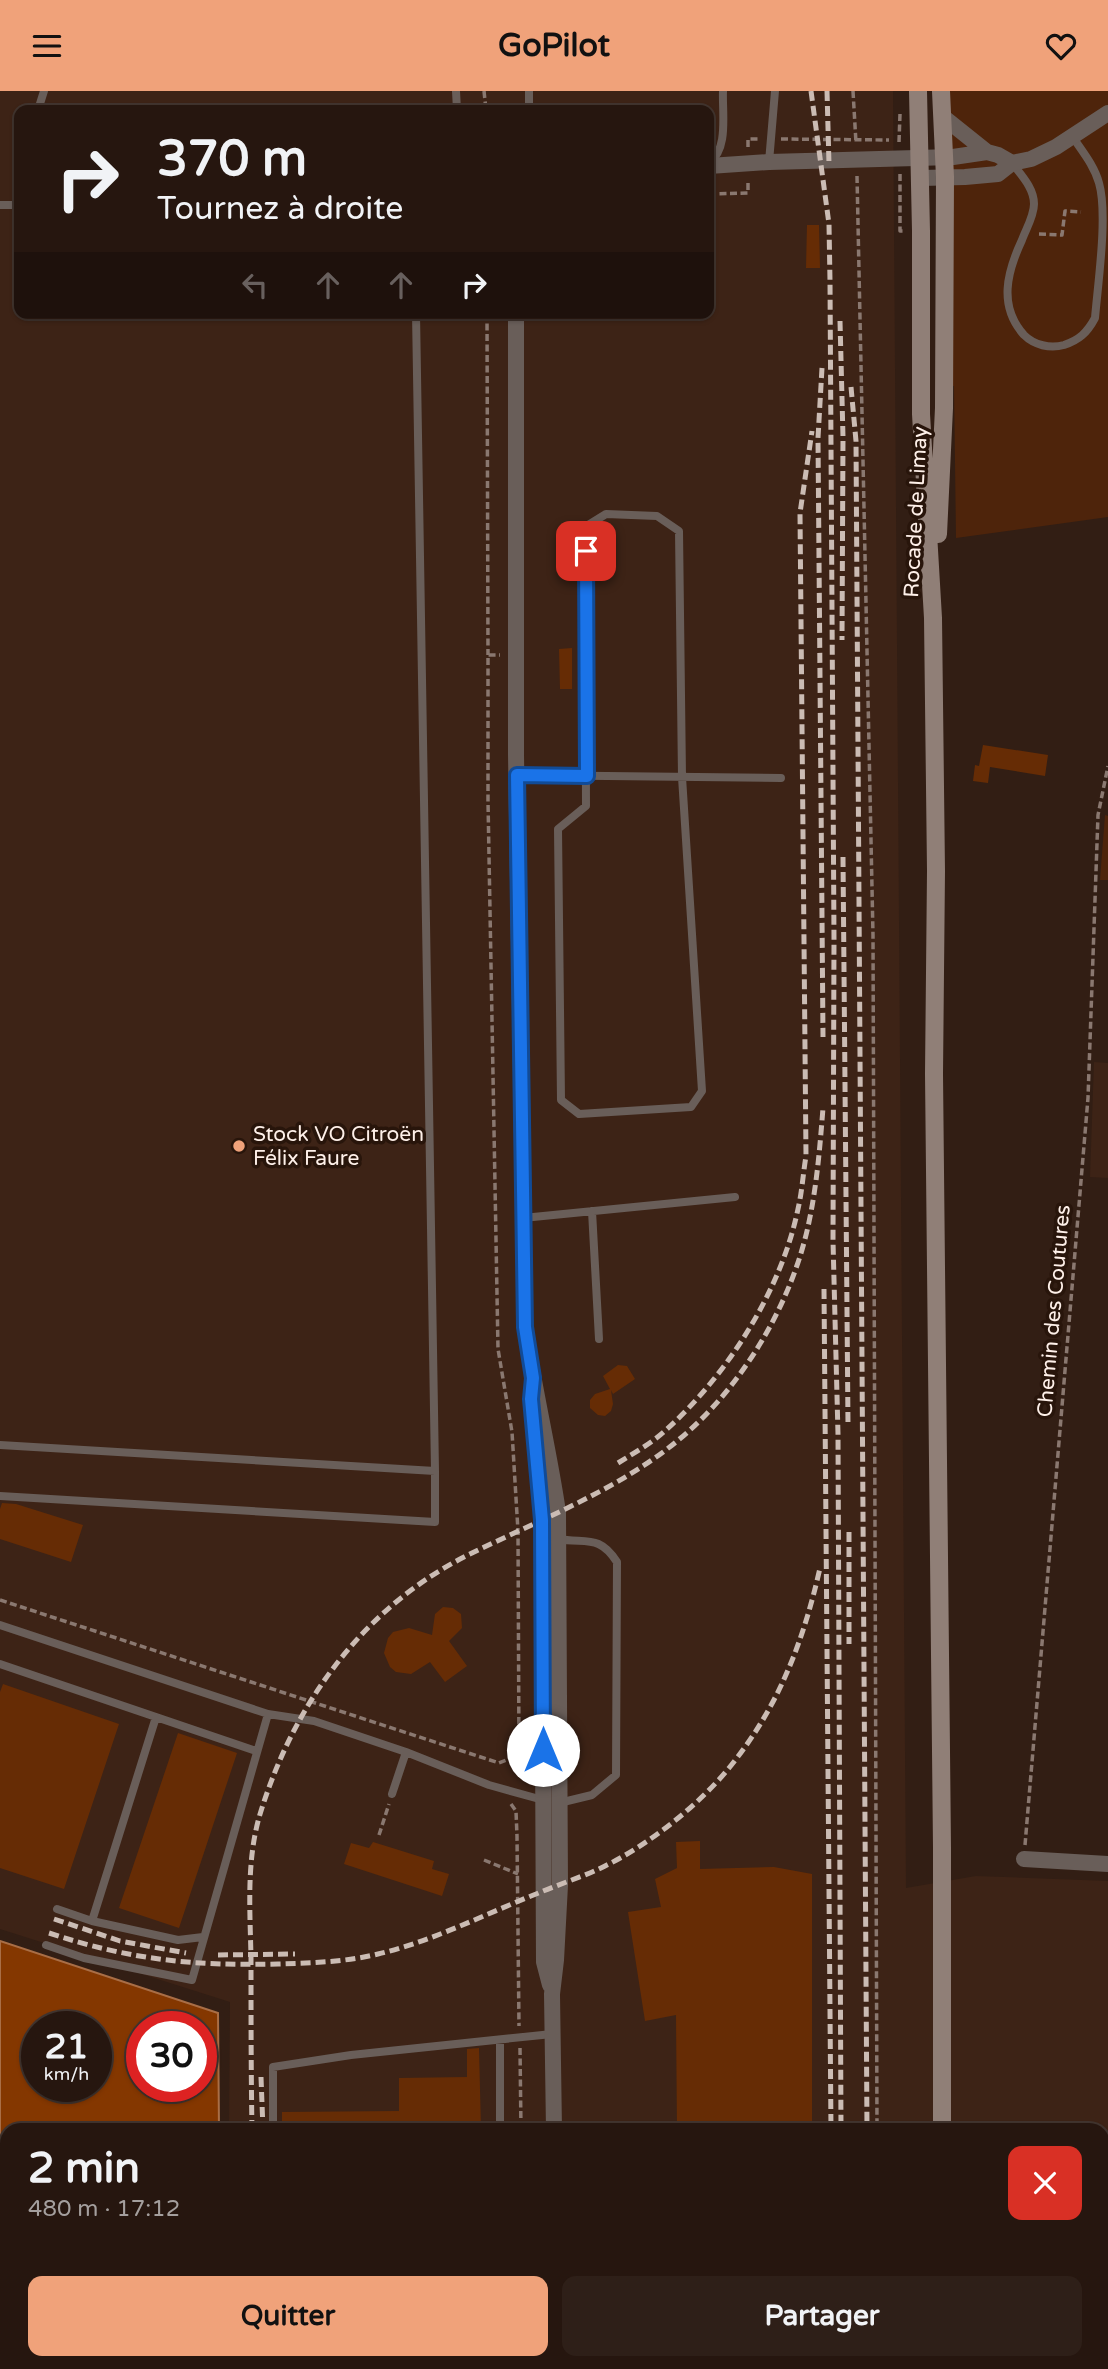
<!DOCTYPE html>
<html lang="fr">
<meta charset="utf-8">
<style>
:root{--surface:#26160f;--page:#2e1f18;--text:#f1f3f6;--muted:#a49f9e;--line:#42352f;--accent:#f0a27a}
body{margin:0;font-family:"Varela Round",sans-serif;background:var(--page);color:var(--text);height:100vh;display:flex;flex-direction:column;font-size:26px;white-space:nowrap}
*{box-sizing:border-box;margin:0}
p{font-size:23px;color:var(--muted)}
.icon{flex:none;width:38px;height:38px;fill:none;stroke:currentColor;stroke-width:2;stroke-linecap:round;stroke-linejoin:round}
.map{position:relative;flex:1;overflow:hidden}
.details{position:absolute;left:0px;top:2032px;width:1110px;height:247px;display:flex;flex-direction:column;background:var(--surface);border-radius:21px 21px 0 0;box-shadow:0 2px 5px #0004,0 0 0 2px var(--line)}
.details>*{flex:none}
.hud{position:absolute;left:14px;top:14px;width:700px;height:214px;border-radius:14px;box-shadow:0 2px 5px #0004,0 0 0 2px var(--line);background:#26160f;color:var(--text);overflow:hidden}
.speed{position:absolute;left:21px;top:1920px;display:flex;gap:14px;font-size:35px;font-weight:700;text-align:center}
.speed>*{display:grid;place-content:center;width:91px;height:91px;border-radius:50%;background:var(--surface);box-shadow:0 2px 5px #0004,0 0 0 2px var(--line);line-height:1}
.speed small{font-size:18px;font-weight:400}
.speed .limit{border:10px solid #d22;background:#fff;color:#111}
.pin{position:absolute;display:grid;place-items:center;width:60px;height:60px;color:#fff;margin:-30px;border-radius:14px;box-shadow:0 4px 10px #0006}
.me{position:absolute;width:77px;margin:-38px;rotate:0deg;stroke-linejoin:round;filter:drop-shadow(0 0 5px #0008)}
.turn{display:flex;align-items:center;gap:24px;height:147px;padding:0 28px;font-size:32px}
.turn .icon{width:91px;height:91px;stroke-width:2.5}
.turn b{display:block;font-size:49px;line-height:60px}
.lanes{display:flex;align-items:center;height:66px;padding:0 28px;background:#0003;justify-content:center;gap:35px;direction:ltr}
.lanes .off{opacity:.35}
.round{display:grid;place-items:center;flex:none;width:74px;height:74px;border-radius:14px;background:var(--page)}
.headline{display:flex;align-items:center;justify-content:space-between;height:119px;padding:0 28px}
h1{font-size:42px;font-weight:700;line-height:52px}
.button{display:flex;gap:14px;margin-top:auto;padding:14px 28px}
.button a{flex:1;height:80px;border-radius:14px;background:var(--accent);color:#111;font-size:28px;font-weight:700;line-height:80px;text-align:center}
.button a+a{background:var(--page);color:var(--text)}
header{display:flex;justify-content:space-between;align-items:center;height:91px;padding:0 28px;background:var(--accent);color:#111;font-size:32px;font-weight:700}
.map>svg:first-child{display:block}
</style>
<header><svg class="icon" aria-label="menu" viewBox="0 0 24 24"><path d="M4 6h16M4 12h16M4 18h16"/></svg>GoPilot<svg class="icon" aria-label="heart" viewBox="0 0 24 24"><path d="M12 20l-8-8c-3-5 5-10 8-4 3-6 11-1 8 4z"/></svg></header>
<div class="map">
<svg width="1108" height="2278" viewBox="0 0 1108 2278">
<rect width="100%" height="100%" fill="#321e14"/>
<!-- built -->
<path fill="#3d2316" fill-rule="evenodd" d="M 0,0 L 893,0 L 906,1797 L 976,1785 L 1108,1790 L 1108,2278 L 226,2278 L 227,2272 L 1102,2272 L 1102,2039 L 229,2039 L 230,1911 L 0,1838 ZM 19,19 L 709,19 L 709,222 L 19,222 Z
M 1094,971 L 1108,972 L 1108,1087 L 1090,1086 Z"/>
<!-- green -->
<path fill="#4e240b" d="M 949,0 L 1108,0 L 1108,426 L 956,447 L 954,295 L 951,295 Z
M 1105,724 L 1108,725 L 1108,789 L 1100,789 Z"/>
<!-- water -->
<path fill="#843700" stroke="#a96e46" stroke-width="2" fill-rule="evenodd" d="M 0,1850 L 218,1922 L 219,2039 L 7,2039 L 7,2272 L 223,2272 L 223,2278 L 0,2278 ZM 37,1936 L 96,1936 L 96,1995 L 37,1995 ZM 142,1936 L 201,1936 L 201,1995 L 142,1995 Z"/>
<!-- building -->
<path fill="#662c05" d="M 807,134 L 819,134 L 820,177 L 806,177 Z
M 572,557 L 572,598 L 560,598 L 559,558 Z
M 983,654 L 1048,664 L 1045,685 L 990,676 L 988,692 L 973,690 L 975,674 L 979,675 Z
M 618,1274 L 627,1275 L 635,1288 L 613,1303 L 611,1299 L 613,1313 L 611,1320 L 605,1325 L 598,1324 L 590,1317 L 590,1309 L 595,1303 L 610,1298 L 603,1285 Z
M 2,1412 L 16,1413 L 83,1434 L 71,1471 L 0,1448 L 0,1418 Z
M 443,1516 L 453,1517 L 461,1523 L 462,1537 L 449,1550 L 467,1575 L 445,1591 L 430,1571 L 411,1583 L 396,1581 L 390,1576 L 384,1562 L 388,1547 L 393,1541 L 409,1537 L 432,1544 L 435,1523 Z
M 3,1593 L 119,1633 L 64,1798 L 0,1777 L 0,1601 Z
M 178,1642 L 237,1662 L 179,1837 L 119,1817 Z
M 700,1750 L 700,1778 L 774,1776 L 812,1783 L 812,2039 L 677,2039 L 676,1924 L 645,1930 L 628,1821 L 661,1816 L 655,1788 L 677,1777 L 676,1751 Z
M 373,1751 L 434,1770 L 432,1778 L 449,1783 L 442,1805 L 344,1773 L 351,1752 L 369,1757 Z
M 479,1957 L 481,2039 L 282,2039 L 282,2021 L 399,2020 L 399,1987 L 467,1986 L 467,1958 Z"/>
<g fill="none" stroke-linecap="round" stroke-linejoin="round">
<!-- path -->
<path stroke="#8a7870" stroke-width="3.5" stroke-dasharray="7 3.5" stroke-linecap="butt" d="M 484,0 L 486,19
M 853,0 L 856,52
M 781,48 L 889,49
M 899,51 L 900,23
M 748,56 L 748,48 L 760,48
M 900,83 L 900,140 L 905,140
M 857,85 L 873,844 L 877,2039
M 709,103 L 748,102 L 748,89
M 1039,143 L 1062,144 L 1065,120 L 1081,121
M 487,222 L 488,564
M 0,1509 L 499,1672 L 519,1664 L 518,1440 L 512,1341 L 498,1258 L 488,710 L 488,564 L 500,564
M 511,1713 L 516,1720 L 517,1745 L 519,1935
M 379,1744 L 389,1713
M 1025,1754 L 1088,1007 L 1098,724 L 1108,675
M 484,1769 L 518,1783
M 520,1957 L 521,2039
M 525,2272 L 525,2278
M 882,2272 L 882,2278"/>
<!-- lane -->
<path stroke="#695e59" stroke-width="8" d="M 456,0 L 457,19
M 529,0 L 529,19
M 38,19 L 44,0
M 769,71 L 775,0
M 709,72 C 729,58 722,22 723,0
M 1012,72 C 1021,84 1034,97 1034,113 C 1034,125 1026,138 1022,149 C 1007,181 998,215 1024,244 C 1034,254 1050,258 1064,254 C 1079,249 1087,242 1095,227 C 1098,192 1108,123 1099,92 C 1094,74 1082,60 1072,45
M 19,78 L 19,79
M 0,114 L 19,114
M 416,222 L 435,1380
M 606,423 L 657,425 L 679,440 L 682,686 L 702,1000 L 691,1016 L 579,1023 L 561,1009 L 558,738 L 586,715 L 585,436 Z
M 517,684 L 781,687
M 592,1120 L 599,1248
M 523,1127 L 735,1106
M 0,1354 L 435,1380 L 435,1431 L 0,1405
M 558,1448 C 586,1453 599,1443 617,1471 L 616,1684 L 592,1704 L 559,1712
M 0,1534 L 268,1623 L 314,1630 L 406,1661 L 489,1694 L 543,1709
M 0,1573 L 256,1660
M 392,1703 L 406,1661
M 57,1818 L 92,1830 L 178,1849 L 203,1846
M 92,1830 L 156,1626
M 46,1854 L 84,1867 L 192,1889 L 268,1623
M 273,2039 L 273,1976 L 351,1964 L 552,1943
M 500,2039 L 500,1949
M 275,2272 L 275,2278
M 500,2278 L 500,2272"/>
<!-- street -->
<path stroke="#695e59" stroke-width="16" d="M 942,25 L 987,61
M 709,75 L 769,71 L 953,66 L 987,61 L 998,64 L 1012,72
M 921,87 L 965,86 L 998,83 L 1012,72 L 1031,68 L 1056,56 L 1108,22
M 516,222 L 516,664 L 525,1236 C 534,1299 549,1359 558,1421 L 560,1794 L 556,1869 L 552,1903 L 554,2039
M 532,1316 L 542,1429 L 544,1871 L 550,1894
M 1024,1768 L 1108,1773
M 556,2272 L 556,2278"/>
<!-- secondary -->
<path stroke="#907f77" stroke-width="18" d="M 918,0 L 921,140 L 921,323 L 933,527 L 936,780 L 934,983 L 942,1756 L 942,2039
M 938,443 L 944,317 L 945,86 L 941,0
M 960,2272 L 962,2278"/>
<!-- rail -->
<path stroke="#cbbcb4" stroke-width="5" stroke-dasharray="10 5" stroke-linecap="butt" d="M 811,0 L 829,133 L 830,190 L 834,848 L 833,1150 L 838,1343 L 841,2039
M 827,0 L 829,73
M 840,230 L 843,346 L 842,549
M 822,277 L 818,347 L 823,946
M 851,296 L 856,350 L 867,2039
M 843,766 L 848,1333
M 824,1198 L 831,2039
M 618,1372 C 634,1362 652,1352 666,1339 C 728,1283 781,1200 798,1118 C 802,1101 803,1083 806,1065 L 800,422 L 812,340
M 849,1441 L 849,1553
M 54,1828 L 120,1850 L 186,1862
M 49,1842 C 131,1869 192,1875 278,1873 C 312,1872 345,1871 378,1863 C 433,1850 483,1824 536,1803 C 559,1793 583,1786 605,1775 C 648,1754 698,1715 729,1677 C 778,1617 803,1552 820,1477
M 218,1864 L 295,1863
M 261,1986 L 263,2039
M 252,2039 C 251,1981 251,1924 251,1866 C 250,1818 246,1767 261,1720 C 295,1611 364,1516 468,1464 C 543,1427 627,1396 690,1339 C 748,1286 793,1208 809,1131 C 817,1093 820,1055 823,1017
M 253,2272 L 253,2278
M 265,2272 L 266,2278
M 832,2272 L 832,2278
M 843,2272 L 843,2278
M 854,2272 L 854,2278
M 868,2272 L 868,2278"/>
</g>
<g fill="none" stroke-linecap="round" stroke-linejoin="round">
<defs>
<path id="route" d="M 543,1659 L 542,1429 L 531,1308 L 533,1287 L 525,1236 L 517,684 L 587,685 L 586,460"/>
</defs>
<!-- route casing -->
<use href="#route" stroke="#114b97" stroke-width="18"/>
<!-- route -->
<use href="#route" stroke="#1a73e8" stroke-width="12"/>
</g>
<!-- markers -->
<circle fill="#f0a27a" stroke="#28150b" stroke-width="2.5" cx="239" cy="1055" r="7"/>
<g text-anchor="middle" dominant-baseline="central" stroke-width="7" stroke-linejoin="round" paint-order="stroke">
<!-- street labels -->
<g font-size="21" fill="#fef0e9" stroke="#28150b">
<text transform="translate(916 421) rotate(-87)">Rocade de Limay</text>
<text transform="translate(1054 1220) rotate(-85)">Chemin des Coutures</text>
</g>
<!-- poi labels -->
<g font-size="21" fill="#fef0e9" stroke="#28150b" text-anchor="start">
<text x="253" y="1043">Stock VO Citroën<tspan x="253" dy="24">Félix Faure</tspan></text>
</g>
</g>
</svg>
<div class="speed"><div>21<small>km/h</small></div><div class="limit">30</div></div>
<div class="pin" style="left:586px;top:460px;background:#d93025"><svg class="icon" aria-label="arrive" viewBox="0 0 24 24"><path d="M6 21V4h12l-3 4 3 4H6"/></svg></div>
<svg class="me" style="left:543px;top:1659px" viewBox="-20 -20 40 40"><circle r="19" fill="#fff"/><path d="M0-13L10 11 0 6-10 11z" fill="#1a73e8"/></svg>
<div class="hud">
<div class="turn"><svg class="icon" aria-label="right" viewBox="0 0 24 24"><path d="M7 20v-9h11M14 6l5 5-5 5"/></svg><div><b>370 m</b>Tournez à droite</div></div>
<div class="lanes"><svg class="icon off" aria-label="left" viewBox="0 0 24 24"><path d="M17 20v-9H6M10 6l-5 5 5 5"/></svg><svg class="icon off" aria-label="ahead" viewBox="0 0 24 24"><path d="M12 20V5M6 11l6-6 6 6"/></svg><svg class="icon off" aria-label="ahead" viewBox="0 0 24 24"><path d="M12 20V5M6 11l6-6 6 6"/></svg><svg class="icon" aria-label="right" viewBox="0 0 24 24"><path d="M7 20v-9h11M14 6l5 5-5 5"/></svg></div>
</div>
<section class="details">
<div class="headline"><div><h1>2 min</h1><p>480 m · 17:12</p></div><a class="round" style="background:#d93025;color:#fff"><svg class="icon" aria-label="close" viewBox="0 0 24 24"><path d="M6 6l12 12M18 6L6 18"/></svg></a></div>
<div class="button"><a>Quitter</a><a>Partager</a></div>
</section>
</div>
